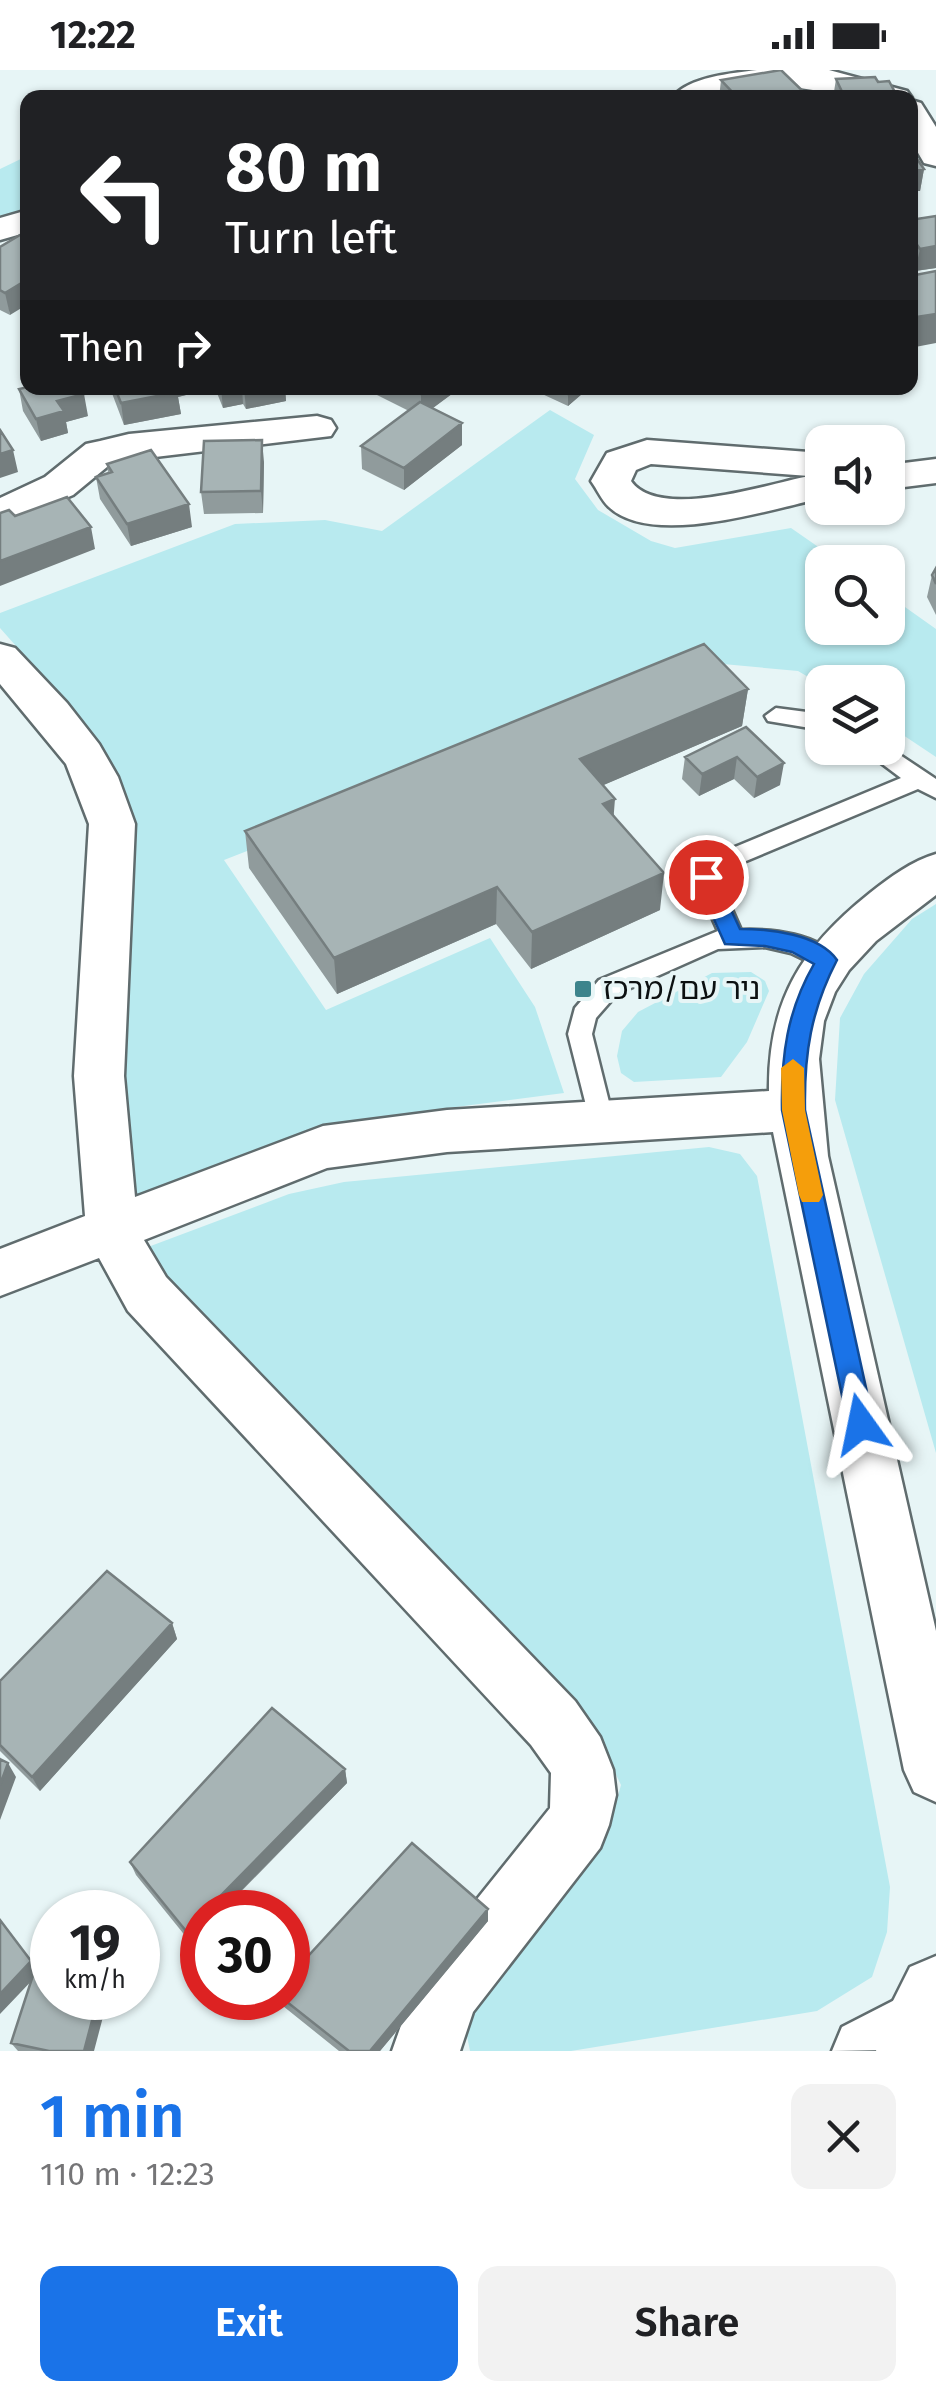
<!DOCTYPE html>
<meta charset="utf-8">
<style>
:root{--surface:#fff;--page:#f2f2f2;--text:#202124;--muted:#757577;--accent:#1a73e8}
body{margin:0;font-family:"Fira Sans","Noto Sans Hebrew",sans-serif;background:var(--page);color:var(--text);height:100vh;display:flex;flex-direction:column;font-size:38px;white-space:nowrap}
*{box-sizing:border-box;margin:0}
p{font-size:32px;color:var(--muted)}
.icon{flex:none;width:55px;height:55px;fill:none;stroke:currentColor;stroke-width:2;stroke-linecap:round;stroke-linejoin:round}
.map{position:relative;height:1981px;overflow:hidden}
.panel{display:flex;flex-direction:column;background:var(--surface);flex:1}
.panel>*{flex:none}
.hud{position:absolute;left:20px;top:20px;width:898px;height:305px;border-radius:20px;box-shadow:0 2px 8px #0004;background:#202124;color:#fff;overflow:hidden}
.buttons{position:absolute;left:805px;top:355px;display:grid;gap:20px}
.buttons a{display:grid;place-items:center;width:100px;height:100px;border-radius:20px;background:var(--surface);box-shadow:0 2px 8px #0004;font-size:50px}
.speed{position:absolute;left:30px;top:1820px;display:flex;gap:20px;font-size:50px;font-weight:700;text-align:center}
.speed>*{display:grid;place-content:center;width:130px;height:130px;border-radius:50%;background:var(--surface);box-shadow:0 2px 8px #0004;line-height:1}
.speed small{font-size:25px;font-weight:400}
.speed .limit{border:15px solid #d22;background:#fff;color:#111}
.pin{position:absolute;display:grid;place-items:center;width:85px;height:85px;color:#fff;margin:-42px;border:5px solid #fff;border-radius:50%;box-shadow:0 2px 10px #0007}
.me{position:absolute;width:110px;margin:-55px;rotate:348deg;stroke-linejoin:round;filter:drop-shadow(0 0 8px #0008)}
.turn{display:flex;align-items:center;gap:35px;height:210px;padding:0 40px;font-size:45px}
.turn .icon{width:130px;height:130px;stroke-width:2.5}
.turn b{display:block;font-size:70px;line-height:85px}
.then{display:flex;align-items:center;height:95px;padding:0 40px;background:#0003;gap:20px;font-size:38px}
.round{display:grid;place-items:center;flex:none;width:105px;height:105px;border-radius:20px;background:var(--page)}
.summary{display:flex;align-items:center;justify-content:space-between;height:170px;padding:0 40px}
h1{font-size:60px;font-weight:600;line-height:75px;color:var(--accent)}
.primary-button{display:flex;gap:20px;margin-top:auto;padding:20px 40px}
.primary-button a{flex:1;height:115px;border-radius:20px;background:var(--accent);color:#fff;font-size:40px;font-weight:600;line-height:115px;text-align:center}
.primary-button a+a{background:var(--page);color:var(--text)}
.status{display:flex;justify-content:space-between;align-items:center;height:70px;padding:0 50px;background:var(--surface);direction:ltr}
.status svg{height:28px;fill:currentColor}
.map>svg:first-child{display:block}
</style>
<div class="status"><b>12:22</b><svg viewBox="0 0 49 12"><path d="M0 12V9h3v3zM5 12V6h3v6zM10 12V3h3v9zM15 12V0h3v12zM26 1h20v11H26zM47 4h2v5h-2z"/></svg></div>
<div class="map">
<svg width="936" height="1981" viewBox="0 0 936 1981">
<rect width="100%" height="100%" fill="#e7f5f6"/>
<!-- green -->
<path fill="#b8eaef" d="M 27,86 L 27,140 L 0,150 L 0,99 Z
M 550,340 L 594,365 L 575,409 L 598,440 L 651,471 L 675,478 L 791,458 L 840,492 L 822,492 L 822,558 L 888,558 L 888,525 L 936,559 L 936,687 L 888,655 L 888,612 L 822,615 L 798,601 L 723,594 L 224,790 L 326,940 L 490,868 L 535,937 L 564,1023 L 340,1052 L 139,1132 L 126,1094 L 120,992 L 131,784 L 127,726 L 86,655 L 0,558 L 0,543 L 235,454 L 325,450 L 382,461 Z
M 936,834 L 936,1383 L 835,1030 L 840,948 L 864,904 L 912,849 Z
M 751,902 L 765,911 L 769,921 L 747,972 L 721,1007 L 634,1012 L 621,1003 L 617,986 L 622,961 L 638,942 L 712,903 Z
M 709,1077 L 740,1084 L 757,1106 L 890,1817 L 887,1862 L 872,1907 L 817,1941 L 571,1981 L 470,1981 L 467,1966 L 478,1928 L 589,1790 L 612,1747 L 621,1715 L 608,1688 L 172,1220 L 148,1177 L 289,1124 L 344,1112 Z"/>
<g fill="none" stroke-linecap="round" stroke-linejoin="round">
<defs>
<path id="service" d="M 776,638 L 822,644 L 822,660 L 768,651 L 765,646 Z
M 888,677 L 936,709 L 936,728 L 918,719 L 722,801 L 718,808 L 741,860 C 771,859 821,863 838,891 L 835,898 L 826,900 L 791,883 L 765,877 L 718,879 L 617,924 L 596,948 L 592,964 L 614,1052 L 610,1059 L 601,1062 L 592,1059 L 568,964 L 575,938 L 599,910 L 718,861 L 694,807 L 706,789 L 901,708 L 861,678 Z"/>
<path id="minor" d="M 757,0 L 829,0 L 907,21 L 912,28 L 911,30 L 921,33 L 936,57 L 936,96 L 924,93 L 910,69 L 910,28 L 866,28 L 793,17 L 719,28 L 672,28 C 687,7 733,3 757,0 Z
M 28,140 L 28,162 L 0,170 L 0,148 Z
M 317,346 L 331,350 L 336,358 L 331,366 L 113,392 L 73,425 L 0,456 L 0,428 L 45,407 L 86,374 L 100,371 L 129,364 Z
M 647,370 L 822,383 L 822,428 C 772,439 652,478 609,437 C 602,431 597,419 591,411 L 607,383 ZM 651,394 L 809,406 C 768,414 659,451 631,411 L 636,400 Z
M 936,389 L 936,413 L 888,419 L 888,395 Z
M 0,574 L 15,578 L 67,633 L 99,674 L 118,707 L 135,754 L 124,1006 L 135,1127 L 323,1056 L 447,1040 L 769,1021 C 768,931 801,878 870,823 C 890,807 912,791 936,784 L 936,825 L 876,871 L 849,900 L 835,922 L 824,951 L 819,989 L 828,1086 L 936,1561 L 936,1732 L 914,1722 L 904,1700 L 773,1062 L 447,1082 L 327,1098 L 144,1170 L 166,1207 L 575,1631 L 600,1667 L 613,1700 L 616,1725 L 609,1755 L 600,1778 L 473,1942 L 460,1981 L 392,1981 L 421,1899 L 550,1738 L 551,1703 L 531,1675 L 128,1241 L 99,1188 L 0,1226 L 0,1179 L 85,1146 L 74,1006 L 89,754 L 66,694 L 0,614 Z
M 920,1917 L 936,1924 L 936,1979 L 832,1981 L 842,1957 Z"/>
<path id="secondary" d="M 936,1886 L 936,1981 L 876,1981 L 883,1951 L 910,1897 Z"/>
</defs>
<!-- service casing -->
<use href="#service" stroke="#606c6e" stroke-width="5"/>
<!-- minor casing -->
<use href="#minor" stroke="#606c6e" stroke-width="5"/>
<!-- secondary casing -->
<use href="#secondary" stroke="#606c6e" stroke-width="5"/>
<!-- service -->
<use href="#service" fill="#fff" fill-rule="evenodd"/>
<!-- minor -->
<use href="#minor" fill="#fff" fill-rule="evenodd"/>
<!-- secondary -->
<use href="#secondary" fill="#fff" fill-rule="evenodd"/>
</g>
<!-- wall -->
<path fill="#909b9c" d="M 836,9 L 878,12 L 898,28 L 833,28 Z
M 721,10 L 810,28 L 719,28 Z
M 910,86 L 924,99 L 920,121 L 916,121 L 913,135 L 910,135 Z
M 936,146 L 936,198 L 915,201 L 911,194 L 910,150 Z
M 0,177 L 10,245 L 0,240 Z
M 110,318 L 185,318 L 186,325 L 178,327 L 181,344 L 124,355 Z
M 215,318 L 285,318 L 286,331 L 246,339 L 243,334 L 223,338 Z
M 371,318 L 460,318 L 432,338 L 462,375 L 404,420 L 362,399 L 361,376 L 409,341 L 371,322 Z
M 540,318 L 588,318 L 568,336 L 540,323 Z
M 19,319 L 88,346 L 66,352 L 68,363 L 41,371 L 23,341 Z
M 264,392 L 263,443 L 204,444 L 201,422 Z
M 107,394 L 192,457 L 131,476 L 100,429 L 96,407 L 108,403 Z
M 936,498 L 936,545 L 927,527 L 932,505 Z
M 748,619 L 742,656 L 603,715 L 614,745 L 660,840 L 531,899 L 496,854 L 337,924 L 249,798 L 245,761 Z
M 746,657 L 780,715 L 754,728 L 734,709 L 699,726 L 682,709 L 685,687 Z
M 172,1553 L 177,1569 L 40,1721 L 0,1681 L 0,1611 Z
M 345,1699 L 347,1713 L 191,1873 L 136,1805 L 130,1792 Z
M 488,1839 L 488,1851 L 380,1981 L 339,1981 L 278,1932 L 277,1928 L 288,1928 Z
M 0,1850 L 94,1981 L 18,1981 L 11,1973 L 32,1910 Z"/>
<!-- shaded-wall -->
<path fill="#757e7f" d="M 924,99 L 920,121 L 916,121 L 917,113 L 910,101 Z
M 915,172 L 911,194 L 910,194 L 910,173 Z
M 936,176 L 936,198 L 915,201 L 920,179 Z
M 28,209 L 28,234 L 10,245 L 5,223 Z
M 936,244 L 936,273 L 910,278 L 910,248 Z
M 173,318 L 185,318 L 186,325 L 178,327 L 181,344 L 124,355 L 121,333 Z
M 221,318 L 242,318 L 243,334 L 223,338 Z
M 244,318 L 285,318 L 286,331 L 246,339 Z
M 430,318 L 460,318 L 421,347 L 421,324 Z
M 576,318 L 588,319 L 568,336 L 568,324 Z
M 84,324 L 88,346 L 66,352 L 68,363 L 41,371 L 36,349 L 57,331 Z
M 462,353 L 462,375 L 404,420 L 404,398 Z
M 262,370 L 264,392 L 263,443 L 261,421 Z
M 13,380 L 18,402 L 0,408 L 0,384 Z
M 189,434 L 192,457 L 131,476 L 127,454 Z
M 91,457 L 95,479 L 0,516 L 0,491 Z
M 748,619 L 742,656 L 578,726 L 580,689 Z
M 737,687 L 734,709 L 699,726 L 702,704 Z
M 784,693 L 780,715 L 754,728 L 757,707 Z
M 615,729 L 612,766 L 603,734 Z
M 664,803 L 660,840 L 531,899 L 532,862 Z
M 497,817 L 496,854 L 337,924 L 334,888 Z
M 172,1553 L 177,1569 L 40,1721 L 32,1707 Z
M 8,1693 L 16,1707 L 0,1750 L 0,1715 Z
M 345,1699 L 347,1713 L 220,1842 L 204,1842 Z
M 488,1839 L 488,1851 L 380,1981 L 370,1981 Z
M 202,1844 L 202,1861 L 191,1873 L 186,1861 Z
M 31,1891 L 39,1903 L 0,1944 L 0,1924 Z
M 98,1928 L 108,1928 L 94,1981 L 84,1981 Z"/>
<!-- building -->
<path fill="#a7b4b5" stroke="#757e7f" stroke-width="2.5" d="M 781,0 L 810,28 L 738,28 L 721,10 Z
M 875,7 L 878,12 L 889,11 L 898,28 L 845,28 L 836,9 Z
M 910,86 L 915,86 L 924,99 L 910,101 Z
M 910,102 L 917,113 L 910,113 Z
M 936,146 L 936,176 L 920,179 L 915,172 L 910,173 L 910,150 Z
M 25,162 L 28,163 L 28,209 L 5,223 L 0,220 L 0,177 Z
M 936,201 L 936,244 L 910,248 L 910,206 Z
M 28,317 L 80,318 L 84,324 L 57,331 L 64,341 L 36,349 L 19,319 Z
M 115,318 L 176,318 L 178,322 L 121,333 Z
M 406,318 L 430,318 L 421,324 Z
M 553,318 L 576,318 L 568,324 Z
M 420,332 L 462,353 L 404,398 L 361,376 Z
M 0,360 L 13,380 L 0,384 Z
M 262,370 L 261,421 L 201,422 L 204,371 Z
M 151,380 L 189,434 L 127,454 L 96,407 L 112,402 L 107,394 Z
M 67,427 L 91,457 L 0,491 L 0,443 L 9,440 L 15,446 Z
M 936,498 L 936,514 L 932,505 Z
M 704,574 L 748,619 L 580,689 L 615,729 L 603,734 L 664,803 L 532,862 L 497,817 L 334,888 L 245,761 Z
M 746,657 L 784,693 L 757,707 L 737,687 L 702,704 L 685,687 Z
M 107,1501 L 172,1553 L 32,1707 L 0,1675 L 0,1611 Z
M 272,1638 L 345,1699 L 186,1861 L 130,1792 Z
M 0,1689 L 8,1693 L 0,1715 Z
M 412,1773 L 488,1839 L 370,1981 L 349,1981 L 282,1928 L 288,1928 L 288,1908 Z
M 0,1850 L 31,1891 L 0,1924 Z
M 36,1896 L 52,1899 L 52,1928 L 98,1928 L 84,1981 L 49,1981 L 11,1973 Z"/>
<!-- route -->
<path fill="#1a73e8" stroke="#114b97" stroke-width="2.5" d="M 706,799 L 713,801 L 740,859 C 770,859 819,864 837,890 C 811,940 804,984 805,1040 L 874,1354 L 870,1363 L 861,1366 L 852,1363 L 848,1354 L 782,1040 C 781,986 787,941 814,894 L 792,882 L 765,876 L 725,874 L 695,807 Z"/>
<!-- slow -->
<path fill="#f59e0b" d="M 793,989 L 804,998 L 805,1040 L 823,1125 L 819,1132 L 802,1132 L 799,1125 L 782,1040 L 781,998 Z"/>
<!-- markers -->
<rect fill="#3d848c" stroke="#e7f5f6" stroke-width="4" x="573" y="909" width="20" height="20" rx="5"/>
<g text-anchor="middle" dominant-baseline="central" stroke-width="8" stroke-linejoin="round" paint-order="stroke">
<!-- poi labels -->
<g font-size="30" fill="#0c1011" stroke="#e7f5f6" text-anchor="start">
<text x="603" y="919">ניר עם/מרכז</text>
</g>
</g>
</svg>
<div class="buttons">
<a><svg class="icon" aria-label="sound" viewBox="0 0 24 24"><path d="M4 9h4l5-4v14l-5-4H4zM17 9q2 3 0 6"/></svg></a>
<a><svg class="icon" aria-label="search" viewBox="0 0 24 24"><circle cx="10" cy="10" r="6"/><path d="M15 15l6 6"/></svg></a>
<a><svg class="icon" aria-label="layers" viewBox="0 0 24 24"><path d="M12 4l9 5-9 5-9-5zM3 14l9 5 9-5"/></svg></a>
</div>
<div class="speed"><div>19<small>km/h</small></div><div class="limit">30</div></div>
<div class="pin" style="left:706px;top:807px;background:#d93025"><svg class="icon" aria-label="arrive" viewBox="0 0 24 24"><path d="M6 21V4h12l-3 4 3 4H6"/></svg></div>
<svg class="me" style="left:861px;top:1354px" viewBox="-20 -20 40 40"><path d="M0-17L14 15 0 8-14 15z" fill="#1a73e8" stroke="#fff" stroke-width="4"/></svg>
<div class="hud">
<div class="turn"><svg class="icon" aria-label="left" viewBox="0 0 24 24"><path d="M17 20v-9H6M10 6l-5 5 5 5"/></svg><div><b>80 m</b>Turn left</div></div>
<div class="then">Then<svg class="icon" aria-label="right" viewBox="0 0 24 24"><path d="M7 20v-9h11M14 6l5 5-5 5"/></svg></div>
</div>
</div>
<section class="panel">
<div class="summary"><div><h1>1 min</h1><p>110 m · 12:23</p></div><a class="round"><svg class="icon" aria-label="close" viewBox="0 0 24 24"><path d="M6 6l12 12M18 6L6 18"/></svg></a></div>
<div class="primary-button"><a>Exit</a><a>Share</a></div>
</section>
